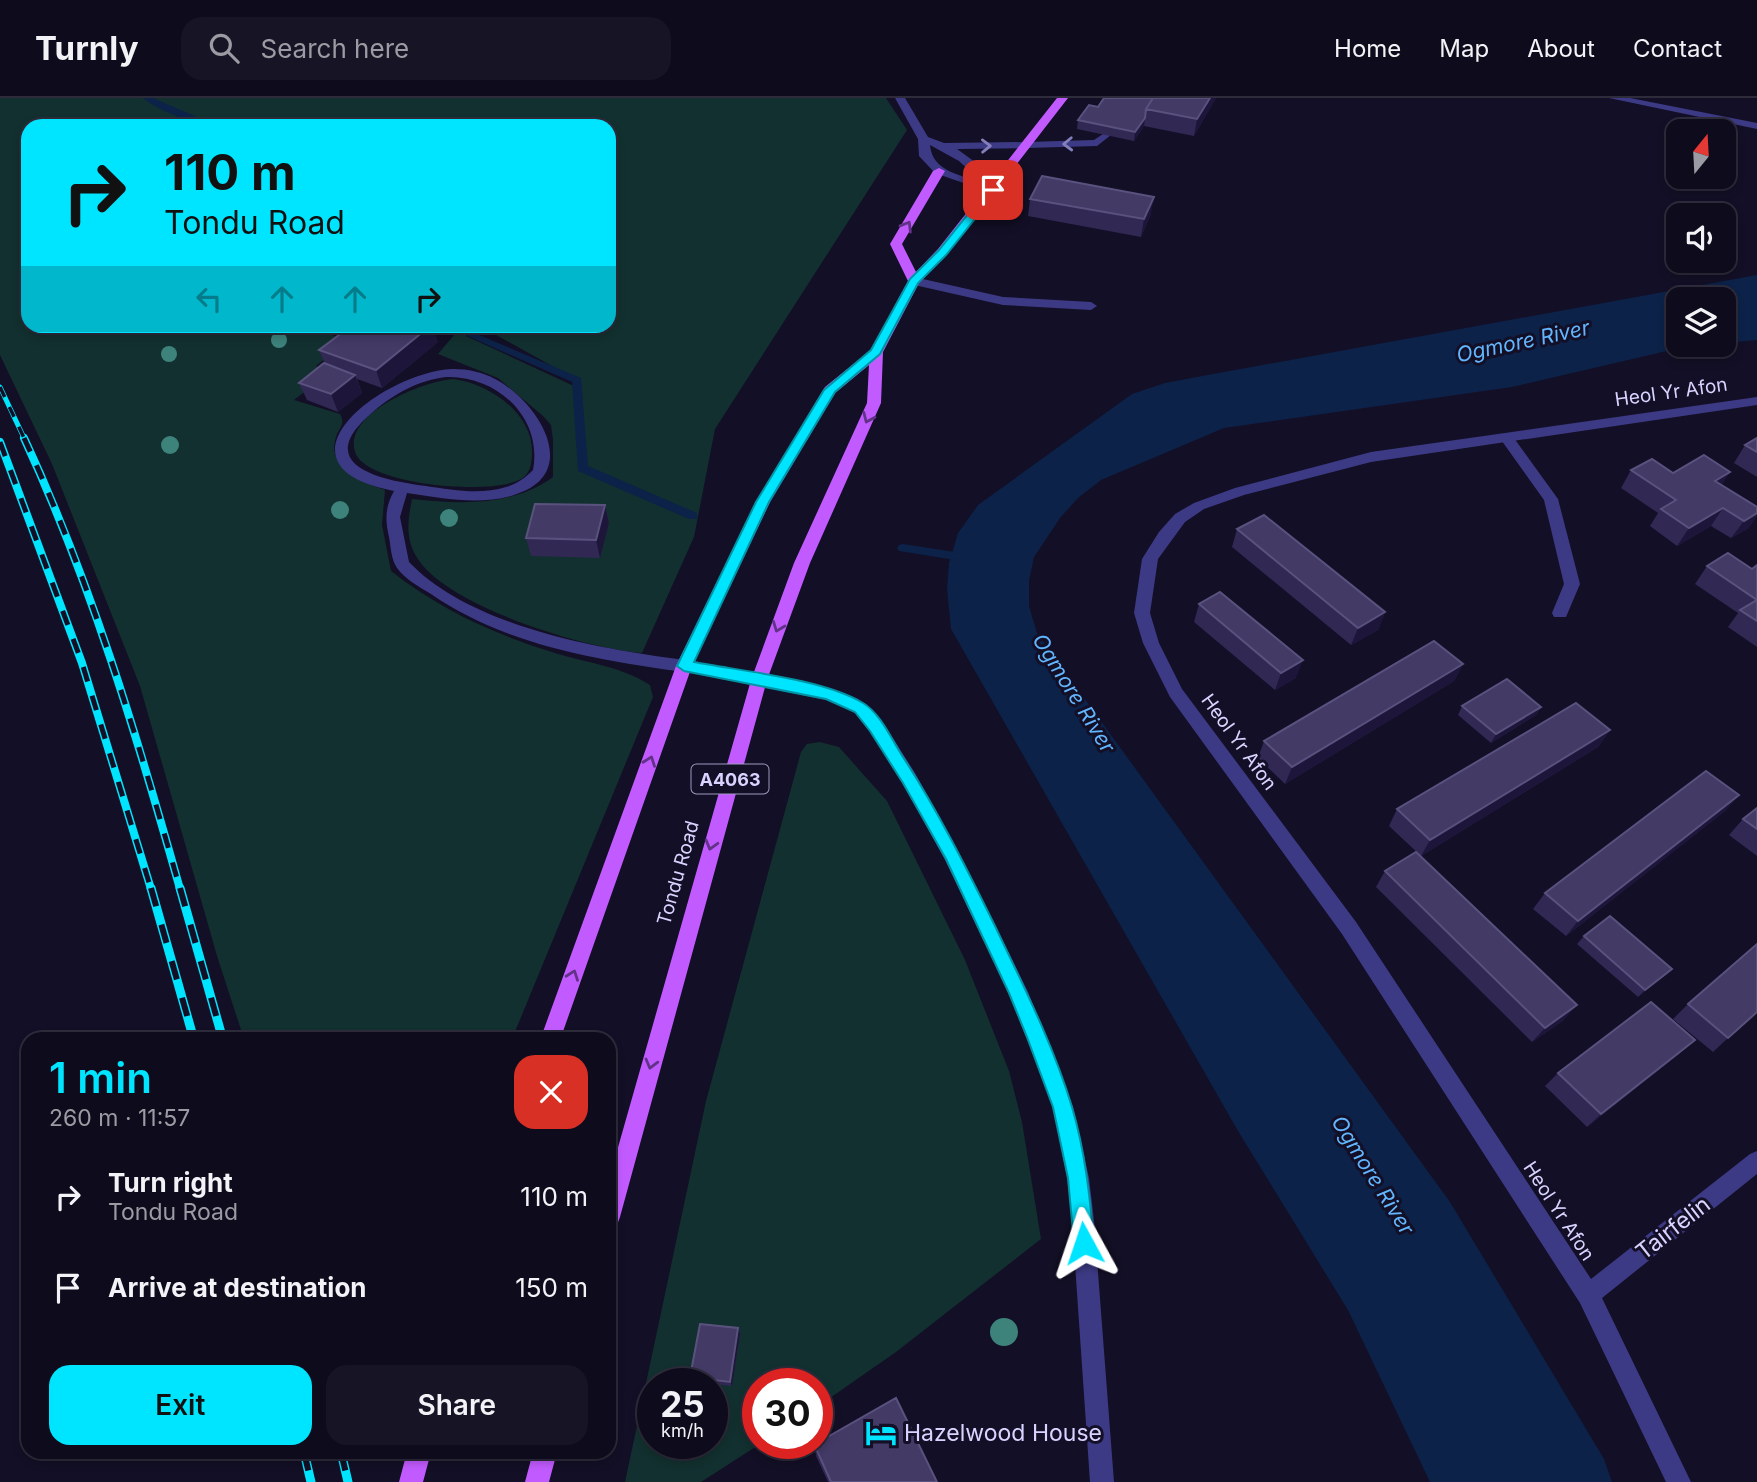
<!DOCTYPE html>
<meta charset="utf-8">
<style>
:root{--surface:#0e0b1c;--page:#171425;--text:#f1f3f6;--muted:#9b9ba3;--line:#2e2b3b;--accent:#00e5ff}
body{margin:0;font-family:Inter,sans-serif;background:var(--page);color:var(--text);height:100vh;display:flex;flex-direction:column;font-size:26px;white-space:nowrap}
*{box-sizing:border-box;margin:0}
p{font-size:23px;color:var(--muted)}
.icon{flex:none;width:38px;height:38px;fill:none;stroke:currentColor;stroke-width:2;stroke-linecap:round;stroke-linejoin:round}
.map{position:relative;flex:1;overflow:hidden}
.side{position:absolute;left:21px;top:934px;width:595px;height:427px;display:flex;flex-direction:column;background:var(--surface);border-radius:21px;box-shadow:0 4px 10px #0003,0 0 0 2px var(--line)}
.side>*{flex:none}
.guide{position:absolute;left:21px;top:21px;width:595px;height:214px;border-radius:21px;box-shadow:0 4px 10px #0003,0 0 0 2px var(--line);background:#00e5ff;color:#111;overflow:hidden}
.needle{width:46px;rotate:18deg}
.fabs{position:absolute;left:1666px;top:21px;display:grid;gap:14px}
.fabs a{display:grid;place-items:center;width:70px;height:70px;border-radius:14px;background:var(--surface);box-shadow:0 4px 10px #0003,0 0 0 2px var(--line);font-size:35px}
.speed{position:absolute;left:637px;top:1270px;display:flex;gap:14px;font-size:35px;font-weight:700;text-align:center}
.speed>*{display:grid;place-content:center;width:91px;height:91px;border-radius:50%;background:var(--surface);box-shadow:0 4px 10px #0003,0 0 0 2px var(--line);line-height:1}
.speed small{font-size:18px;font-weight:400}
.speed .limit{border:10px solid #d22;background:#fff;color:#111}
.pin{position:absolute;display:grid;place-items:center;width:60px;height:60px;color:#fff;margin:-30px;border-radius:14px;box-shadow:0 4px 10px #0006}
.me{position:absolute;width:77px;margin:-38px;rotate:355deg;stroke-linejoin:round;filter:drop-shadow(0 0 5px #0008)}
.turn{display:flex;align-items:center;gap:24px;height:147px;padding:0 28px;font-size:32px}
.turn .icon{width:91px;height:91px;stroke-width:2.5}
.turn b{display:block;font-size:49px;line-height:60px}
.lanes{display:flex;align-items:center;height:66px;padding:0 28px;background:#0003;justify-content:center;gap:35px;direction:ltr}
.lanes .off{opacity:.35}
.round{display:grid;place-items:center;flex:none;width:74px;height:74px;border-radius:21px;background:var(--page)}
.headline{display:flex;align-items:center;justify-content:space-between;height:119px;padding:0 28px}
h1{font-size:42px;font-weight:600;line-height:52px;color:var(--accent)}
.action{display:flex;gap:14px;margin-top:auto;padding:14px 28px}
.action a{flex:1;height:80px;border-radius:21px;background:var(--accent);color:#111;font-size:28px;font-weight:600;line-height:80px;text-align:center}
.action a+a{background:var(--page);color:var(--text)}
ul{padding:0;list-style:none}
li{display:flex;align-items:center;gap:21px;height:91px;padding:0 28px}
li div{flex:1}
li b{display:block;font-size:26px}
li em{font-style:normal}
header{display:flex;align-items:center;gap:42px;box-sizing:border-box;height:98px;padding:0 35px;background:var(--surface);border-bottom:2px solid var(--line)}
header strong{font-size:33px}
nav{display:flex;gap:38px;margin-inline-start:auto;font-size:24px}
.search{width:490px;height:63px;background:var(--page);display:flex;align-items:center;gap:18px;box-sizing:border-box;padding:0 24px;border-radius:21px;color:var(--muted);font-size:26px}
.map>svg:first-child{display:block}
</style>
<header>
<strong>Turnly</strong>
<div class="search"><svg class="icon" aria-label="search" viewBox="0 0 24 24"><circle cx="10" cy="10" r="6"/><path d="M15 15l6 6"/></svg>Search here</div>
<nav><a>Home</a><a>Map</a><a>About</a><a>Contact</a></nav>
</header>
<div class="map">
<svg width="1757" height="1384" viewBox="0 0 1757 1384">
<rect width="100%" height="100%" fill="#130f26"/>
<!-- green -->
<path fill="#12302f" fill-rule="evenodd" d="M 0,0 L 886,0 L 907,32 L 715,331 L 694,439 L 642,555 C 587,551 444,508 416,458 C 405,439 408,421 412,401 C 461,406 511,409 553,379 L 553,342 L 551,327 L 543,318 L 498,280 L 438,256 L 455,236 L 431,228 L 464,228 L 468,229 L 466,238 L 574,288 L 577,282 L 480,228 L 609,228 L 609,28 L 28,28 L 28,228 L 345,228 L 332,237 L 347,243 L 316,268 L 330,274 L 294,302 L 340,316 C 345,325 341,328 337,336 C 324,370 360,383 385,392 L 382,427 L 391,473 C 440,511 489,534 549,553 C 584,565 619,567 650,587 L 653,599 L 512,941 L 244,941 L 217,858 L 140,588 L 52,366 L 0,257 Z
M 453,281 C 488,285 533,315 532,354 C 532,363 531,373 524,379 C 500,399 365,388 355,354 C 343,315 424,283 453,281 Z
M 820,644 L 839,649 L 887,703 L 965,862 L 1009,973 L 1022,1024 L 1041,1141 L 896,1254 L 817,1309 L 817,1286 L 758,1286 L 758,1346 L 760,1346 L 701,1384 L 625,1384 L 706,1003 L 801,654 L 807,646 ZM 653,1286 L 712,1286 L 712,1346 L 653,1346 Z"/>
<!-- water -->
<path fill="#0c2248" d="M 1757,177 L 1757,242 L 1724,245 L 1724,201 L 1678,201 L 1678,247 L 1706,247 L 1684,249 L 1512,289 L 1224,330 L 1101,382 L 1078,400 L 1060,420 L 1034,459 L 1029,483 L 1029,508 L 1037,535 L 1450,1104 L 1604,1361 L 1612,1384 L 1430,1384 L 1348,1212 L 1238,1033 L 951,531 L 947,491 L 949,465 L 958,435 L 978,407 L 1132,296 L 1165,285 L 1213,276 Z"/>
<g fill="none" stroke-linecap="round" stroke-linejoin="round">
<!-- stream -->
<path fill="#0c2248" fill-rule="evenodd" d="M 143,0 L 153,0 L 218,28 C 198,28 158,13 143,0 Z
M 445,228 L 458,228 L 581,280 L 588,368 L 697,415 L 697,421 L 689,421 L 578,373 L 572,284 Z
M 903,446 L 968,456 L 974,460 L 968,464 L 899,453 L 897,450 L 899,447 Z"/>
<!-- service -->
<path fill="#3d3a85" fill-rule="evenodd" d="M 1609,0 L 1630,0 L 1757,25 L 1757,31 Z
M 1106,34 L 1111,37 L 1097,48 L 1027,50 L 1021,47 L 1027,44 L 1094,42 Z
M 914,179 L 1003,199 L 1091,204 L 1097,208 L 1091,212 L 1003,207 L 910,186 L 908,183 Z
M 453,271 C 468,271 482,274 495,281 C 538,303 584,376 514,397 C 479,408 442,400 407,395 L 400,419 L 409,464 C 471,529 599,551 684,562 L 692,568 L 690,572 L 684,574 C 597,562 505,547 431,496 C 419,489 405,481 397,470 C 391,461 391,450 389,439 C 385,422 385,409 394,393 C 263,368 381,274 453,271 ZM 446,279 C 497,277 543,320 533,372 C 525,380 517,386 506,389 C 481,397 452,392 426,388 C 380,382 309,367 374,313 C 394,296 419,282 446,279 Z
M 1506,335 L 1511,336 L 1558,401 L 1580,486 L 1566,519 L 1554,519 L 1552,515 L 1564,486 L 1544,402 L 1499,339 Z"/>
<!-- minor -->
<path fill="#3d3a85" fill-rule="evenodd" d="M 1757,299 L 1757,307 L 1371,364 L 1244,397 L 1204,411 L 1185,424 L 1158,461 L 1150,515 L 1159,545 L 1182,591 L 1356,824 L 1591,1181 L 1750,1056 L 1757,1053 L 1757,1076 L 1602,1200 L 1691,1384 L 1666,1384 L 1580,1205 L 1342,836 L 1170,599 L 1143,545 L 1134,515 L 1142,461 L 1159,434 L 1175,416 L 1194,405 L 1235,390 L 1371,354 Z
M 684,562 L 829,590 L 866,606 L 882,623 L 915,675 L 958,753 L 1028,894 L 1073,1009 L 1089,1080 L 1094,1122 L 1114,1384 L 1090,1384 L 1072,1122 L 1067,1080 L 1053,1009 L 1009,895 L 945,762 L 903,685 L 870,633 L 854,614 L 826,602 L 678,572 L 676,568 Z"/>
<!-- tertiary -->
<path fill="#3d3a85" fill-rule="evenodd" d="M 895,0 L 905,0 L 928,39 L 944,45 L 1027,44 L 1033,47 L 1027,50 L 957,51 L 975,64 L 999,92 L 989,94 L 935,75 L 919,58 L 918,41 ZM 930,47 L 959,63 L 981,84 C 960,77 932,73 930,47 Z"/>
<!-- primary -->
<path fill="#c25bff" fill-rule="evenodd" d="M 1057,0 L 1068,0 L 946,157 L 919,185 L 883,254 L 881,305 L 810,465 L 767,582 L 620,1119 L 617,1127 L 609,1130 L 609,1081 L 751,582 L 794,465 L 867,305 L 869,267 L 835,295 L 770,404 L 692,568 L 560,942 L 540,942 L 676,568 L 756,404 L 825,289 L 871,252 L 908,183 L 890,146 L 933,73 L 939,70 L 945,73 L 902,146 L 916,174 L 938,151 Z
M 407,1354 L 431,1354 L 423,1384 L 399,1384 Z
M 533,1354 L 557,1354 L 549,1384 L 525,1384 Z"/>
<defs>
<path id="rail-far2" d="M 0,289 L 25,342"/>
<path id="rail-far1" d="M 24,340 C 91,484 137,638 180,791
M 0,344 L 82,565 L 151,791"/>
<path id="rail" d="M 151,790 L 194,942
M 180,790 L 223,942
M 304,1354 L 311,1384
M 341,1354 L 348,1384"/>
</defs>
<!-- rail-far2 casing -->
<use href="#rail-far2" stroke="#00e5ff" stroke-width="5"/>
<!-- rail-far1 casing -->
<use href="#rail-far1" stroke="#00e5ff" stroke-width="8"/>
<!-- rail casing -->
<use href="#rail" stroke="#00e5ff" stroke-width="9"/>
<!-- rail-far2 -->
<use href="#rail-far2" stroke="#130f26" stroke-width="3.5" stroke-dasharray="11" stroke-linecap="butt"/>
<!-- rail-far1 -->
<use href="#rail-far1" stroke="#130f26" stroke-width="5" stroke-dasharray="15" stroke-linecap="butt"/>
<!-- rail -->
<use href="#rail" stroke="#130f26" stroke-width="6" stroke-dasharray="19" stroke-linecap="butt"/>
</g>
<!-- trees -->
<g fill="#3d827b">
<circle cx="279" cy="242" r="8"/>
<circle cx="169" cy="256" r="8"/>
<circle cx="170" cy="347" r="9"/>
<circle cx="340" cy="412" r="9"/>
<circle cx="449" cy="420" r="9"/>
<circle cx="1004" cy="1234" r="14"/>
</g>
<!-- wall -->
<path fill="#312854" d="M 1104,0 L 1216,0 L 1194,38 L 1144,28 L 1134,43 L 1077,31 L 1078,22 L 1098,9 Z
M 1030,101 L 1151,116 L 1141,139 L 1028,118 Z
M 438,244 L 382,290 L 357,281 L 362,295 L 338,314 L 307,302 L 299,285 L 325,266 L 319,252 Z
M 1757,340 L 1757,379 L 1734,365 L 1745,347 Z
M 1631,372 L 1673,375 L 1730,374 L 1721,387 L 1749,430 L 1731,440 L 1711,428 L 1677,448 L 1650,428 L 1658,415 L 1621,390 Z
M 605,407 L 609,425 L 600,460 L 531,458 L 526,440 Z
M 1237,431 L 1385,514 L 1378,532 L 1351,547 L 1232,449 Z
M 1757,467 L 1757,549 L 1728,529 L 1738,515 L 1695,486 L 1707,468 L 1752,471 Z
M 1199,506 L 1296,580 L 1275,592 L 1194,524 Z
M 1463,566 L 1454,583 L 1285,686 L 1258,660 L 1264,643 Z
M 1462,608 L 1541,609 L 1536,617 L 1491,645 L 1458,617 Z
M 1610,632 L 1598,649 L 1421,758 L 1389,728 L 1397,711 Z
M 1739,697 L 1725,713 L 1566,838 L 1533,811 L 1545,795 Z
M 1757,710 L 1757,758 L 1729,737 L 1743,721 Z
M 1385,773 L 1564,922 L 1532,944 L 1376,789 Z
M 1584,838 L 1664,878 L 1638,899 L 1577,846 Z
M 1688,906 L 1728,940 L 1713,954 L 1673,921 Z
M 1695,942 L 1679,956 L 1587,1029 L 1545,988 L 1558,975 Z
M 738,1230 L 740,1235 L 732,1288 L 692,1284 L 690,1279 Z
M 814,1346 L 937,1384 L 828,1384 L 816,1358 Z"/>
<!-- shaded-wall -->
<path fill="#1d163a" d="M 1210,0 L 1216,0 L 1194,38 L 1197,21 Z
M 1145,20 L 1144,28 L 1134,43 L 1135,34 Z
M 1154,99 L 1151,116 L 1141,139 L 1144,121 Z
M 430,228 L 433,228 L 438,244 L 382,290 L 376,272 Z
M 355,277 L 362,295 L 338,314 L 331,296 Z
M 1730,374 L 1719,392 L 1715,383 Z
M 605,407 L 609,425 L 600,460 L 596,442 Z
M 1723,410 L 1711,428 L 1677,448 L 1689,430 Z
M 1757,415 L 1757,418 L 1749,430 L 1731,440 L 1744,423 Z
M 1385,514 L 1378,532 L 1351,547 L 1358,530 Z
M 1303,562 L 1296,580 L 1275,592 L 1281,575 Z
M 1463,566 L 1454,583 L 1285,686 L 1292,669 Z
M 1541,609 L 1536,617 L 1491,645 L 1496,636 Z
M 1610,632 L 1598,649 L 1421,758 L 1430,742 Z
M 1739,697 L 1725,713 L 1566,838 L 1578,823 Z
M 1672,871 L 1664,878 L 1638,899 L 1645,892 Z
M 1577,907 L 1564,922 L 1532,944 L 1545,930 Z
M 1695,942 L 1679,956 L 1587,1029 L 1601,1016 Z
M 738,1230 L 740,1235 L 732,1288 L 730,1284 Z"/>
<!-- building -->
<path fill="#433a66" stroke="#5a527e" stroke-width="2" d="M 1104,0 L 1153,0 L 1146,11 L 1145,20 L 1135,34 L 1078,22 L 1089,7 L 1098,9 Z
M 1153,0 L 1210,0 L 1197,21 L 1146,11 Z
M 1042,78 L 1154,99 L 1144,121 L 1030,101 Z
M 351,228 L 430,228 L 376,272 L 319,252 Z
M 324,265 L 355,277 L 331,296 L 299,285 Z
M 1757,340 L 1757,354 L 1745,347 Z
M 1704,357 L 1730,374 L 1715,383 L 1757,409 L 1757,415 L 1744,423 L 1723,410 L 1689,430 L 1661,411 L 1676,402 L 1631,372 L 1652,361 L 1673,375 Z
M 535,406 L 605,407 L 596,442 L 526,440 Z
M 1264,417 L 1385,514 L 1358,530 L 1237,431 Z
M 1728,455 L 1752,471 L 1757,467 L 1757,502 L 1707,468 Z
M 1220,494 L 1303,562 L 1281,575 L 1199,506 Z
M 1757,502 L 1757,523 L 1740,512 Z
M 1434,543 L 1463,566 L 1292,669 L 1264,643 Z
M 1507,581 L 1541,609 L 1496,636 L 1462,608 Z
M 1576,605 L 1610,632 L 1430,742 L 1397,711 Z
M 1706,673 L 1739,697 L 1578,823 L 1545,795 Z
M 1757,710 L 1757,731 L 1743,721 Z
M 1416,754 L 1577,907 L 1545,930 L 1385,773 Z
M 1610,818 L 1672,871 L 1645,892 L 1584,838 Z
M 1757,846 L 1757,914 L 1728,940 L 1688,906 Z
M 1651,904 L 1695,942 L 1601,1016 L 1558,975 Z
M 700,1226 L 738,1230 L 730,1284 L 690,1279 Z
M 896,1300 L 937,1384 L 831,1384 L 814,1346 L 817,1346 L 817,1345 Z"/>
<!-- one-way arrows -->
<defs><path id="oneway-chevron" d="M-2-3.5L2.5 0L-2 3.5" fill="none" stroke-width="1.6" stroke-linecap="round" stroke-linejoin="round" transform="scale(1.75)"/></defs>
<g stroke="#837fbc">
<use href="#oneway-chevron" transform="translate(1068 46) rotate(178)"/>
<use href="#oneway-chevron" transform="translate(986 48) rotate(-1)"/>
</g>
<g stroke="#623188">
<use href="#oneway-chevron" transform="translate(907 128) rotate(-59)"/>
<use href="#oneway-chevron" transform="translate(868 320) rotate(114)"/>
<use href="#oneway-chevron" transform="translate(778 529) rotate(111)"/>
<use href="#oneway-chevron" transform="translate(650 663) rotate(-70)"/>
<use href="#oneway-chevron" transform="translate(711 747) rotate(106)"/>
<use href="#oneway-chevron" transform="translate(573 877) rotate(-70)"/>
<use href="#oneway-chevron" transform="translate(651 966) rotate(105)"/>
</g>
<!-- route -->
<path fill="#00e5ff" stroke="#0095a6" stroke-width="2" d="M 989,90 L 998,92 L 946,157 L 918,185 L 880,256 L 835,294 L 769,404 L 694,564 C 741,573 823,581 863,605 C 880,615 891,640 901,656 C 937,711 966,769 995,828 C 1023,887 1053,946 1072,1009 C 1085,1053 1090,1099 1094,1145 L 1092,1152 L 1084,1155 L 1077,1152 L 1074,1145 L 1068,1080 L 1053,1009 L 1027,939 L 1009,895 L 946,761 L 903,685 L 870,633 L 855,614 L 826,601 L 684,573 L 677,568 L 756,404 L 824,292 L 871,252 L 910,181 L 939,152 Z"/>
<!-- icons -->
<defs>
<symbol id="hotel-bare" viewBox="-9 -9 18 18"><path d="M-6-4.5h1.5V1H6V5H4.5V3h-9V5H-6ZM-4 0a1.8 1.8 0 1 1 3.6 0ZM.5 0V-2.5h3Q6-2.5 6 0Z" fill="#00e5ff" stroke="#130f26" stroke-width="2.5" paint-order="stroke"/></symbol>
</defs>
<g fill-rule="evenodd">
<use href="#hotel-bare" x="859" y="1313" width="44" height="44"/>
</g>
<g text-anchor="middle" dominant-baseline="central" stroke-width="6" stroke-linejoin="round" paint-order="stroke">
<!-- shield labels -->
<rect fill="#130f26" stroke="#9e99be" stroke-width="2" x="691.5" y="666.5" width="77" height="29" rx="5"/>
<g font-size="18" font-weight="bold" fill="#d9d4ff">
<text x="730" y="681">A4063</text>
</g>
<!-- street labels -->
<g font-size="19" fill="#d9d4ff" stroke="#130f26">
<text transform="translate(1671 294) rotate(-8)">Heol Yr Afon</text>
<text transform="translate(1239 644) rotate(54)">Heol Yr Afon</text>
<text transform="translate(678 775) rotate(-74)">Tondu Road</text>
<text transform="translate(1559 1113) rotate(57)">Heol Yr Afon</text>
</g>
<!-- water labels -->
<g font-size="21" font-style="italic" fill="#62b6ff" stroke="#130f26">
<text transform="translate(1523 243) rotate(-12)">Ogmore River</text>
<text transform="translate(1074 595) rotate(58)">Ogmore River</text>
<text transform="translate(1373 1077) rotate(58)">Ogmore River</text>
</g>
<!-- near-street labels -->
<g font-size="23" fill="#d9d4ff" stroke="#130f26">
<text transform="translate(1673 1130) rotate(-38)">Tairfelin</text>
</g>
<!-- near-poi labels -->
<g font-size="23" fill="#d9d4ff" stroke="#130f26" text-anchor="start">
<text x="904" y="1335">Hazelwood House</text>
</g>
</g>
</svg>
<div class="fabs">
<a><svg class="needle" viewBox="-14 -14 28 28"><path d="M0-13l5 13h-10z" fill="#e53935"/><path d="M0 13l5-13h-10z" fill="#9b9ba3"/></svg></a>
<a><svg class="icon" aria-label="sound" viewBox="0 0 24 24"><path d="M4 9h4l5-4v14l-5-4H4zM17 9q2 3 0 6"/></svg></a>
<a><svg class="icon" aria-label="layers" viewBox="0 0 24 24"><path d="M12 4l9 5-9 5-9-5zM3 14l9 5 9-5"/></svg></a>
</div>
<div class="speed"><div>25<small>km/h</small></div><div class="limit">30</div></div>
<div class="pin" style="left:993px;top:92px;background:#d93025"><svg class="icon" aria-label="arrive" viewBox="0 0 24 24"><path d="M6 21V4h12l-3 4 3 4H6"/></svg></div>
<svg class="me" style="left:1084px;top:1145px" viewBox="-20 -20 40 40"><path d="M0-17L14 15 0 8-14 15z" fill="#00e5ff" stroke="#fff" stroke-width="4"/></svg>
<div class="guide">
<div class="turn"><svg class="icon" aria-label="right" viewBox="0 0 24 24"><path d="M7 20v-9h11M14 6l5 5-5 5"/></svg><div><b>110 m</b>Tondu Road</div></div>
<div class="lanes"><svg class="icon off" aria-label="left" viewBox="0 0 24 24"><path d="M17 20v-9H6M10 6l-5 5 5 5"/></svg><svg class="icon off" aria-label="ahead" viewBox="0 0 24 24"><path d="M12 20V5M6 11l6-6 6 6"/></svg><svg class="icon off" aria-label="ahead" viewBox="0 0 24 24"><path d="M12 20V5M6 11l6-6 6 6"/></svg><svg class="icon" aria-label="right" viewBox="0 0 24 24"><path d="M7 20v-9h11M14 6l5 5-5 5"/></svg></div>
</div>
<section class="side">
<div class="headline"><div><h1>1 min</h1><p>260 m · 11:57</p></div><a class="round" style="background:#d93025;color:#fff"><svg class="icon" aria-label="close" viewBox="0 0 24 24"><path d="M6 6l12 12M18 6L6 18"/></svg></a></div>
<ul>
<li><svg class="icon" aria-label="right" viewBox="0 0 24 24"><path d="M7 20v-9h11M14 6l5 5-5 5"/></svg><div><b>Turn right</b><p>Tondu Road</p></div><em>110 m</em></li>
<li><svg class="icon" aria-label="arrive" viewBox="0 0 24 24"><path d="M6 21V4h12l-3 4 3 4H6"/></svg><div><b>Arrive at destination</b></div><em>150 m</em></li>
</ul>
<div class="action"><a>Exit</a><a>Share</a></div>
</section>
</div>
